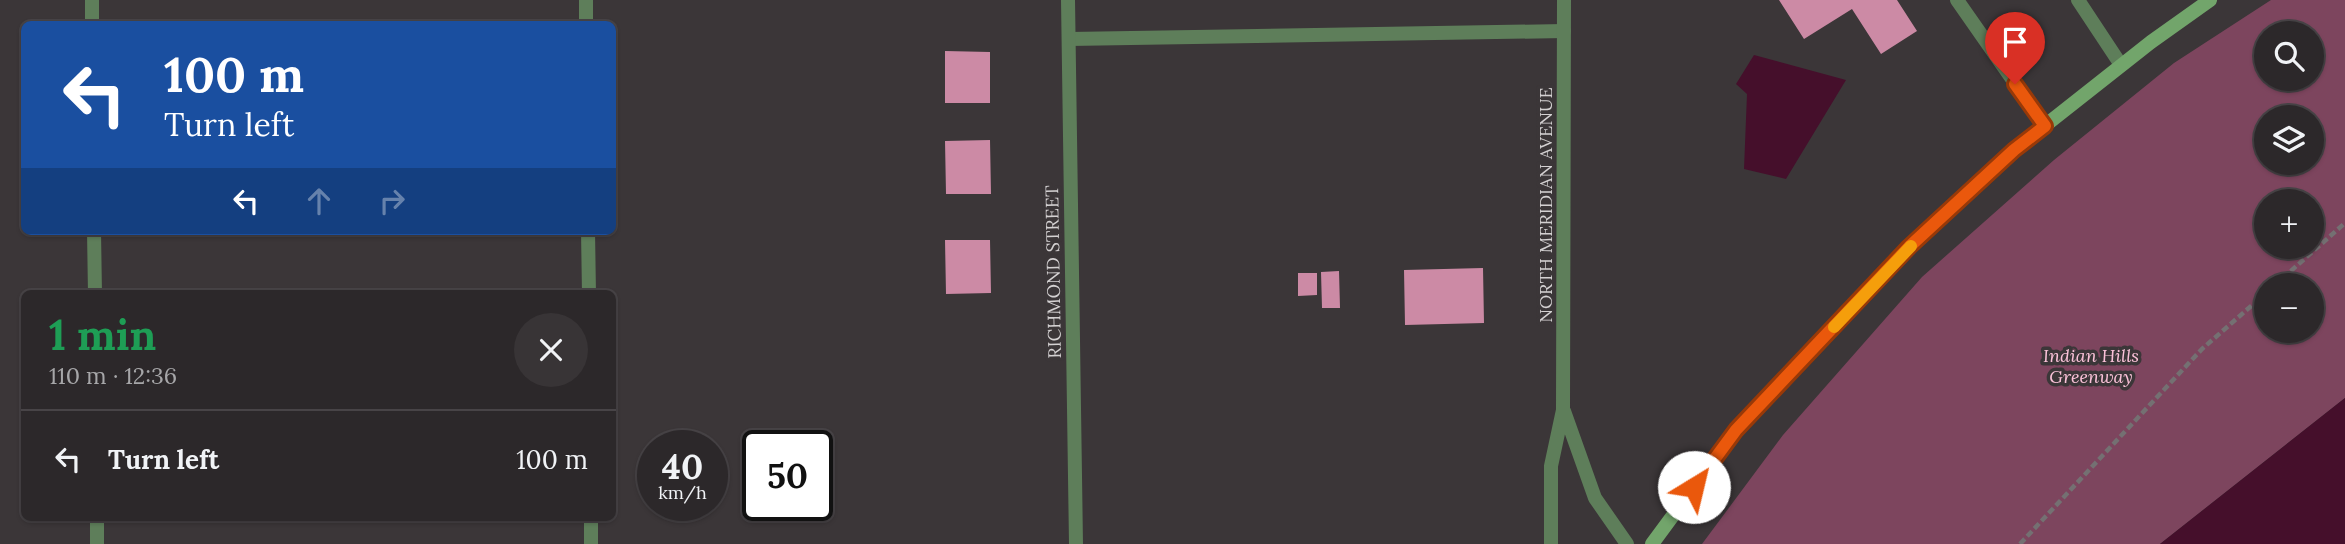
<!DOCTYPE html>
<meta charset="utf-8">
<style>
:root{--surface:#2c282a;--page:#383436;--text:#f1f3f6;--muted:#a6a6a8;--line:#484447}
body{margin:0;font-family:Lora,serif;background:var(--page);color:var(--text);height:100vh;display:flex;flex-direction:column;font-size:26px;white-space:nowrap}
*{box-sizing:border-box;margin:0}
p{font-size:23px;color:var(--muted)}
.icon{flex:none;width:38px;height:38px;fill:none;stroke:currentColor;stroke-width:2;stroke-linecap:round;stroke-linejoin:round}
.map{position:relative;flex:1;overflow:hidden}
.drawer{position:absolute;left:21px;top:290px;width:595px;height:231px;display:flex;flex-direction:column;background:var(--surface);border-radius:10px;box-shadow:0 2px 5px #0004,0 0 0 2px var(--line)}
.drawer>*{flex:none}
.top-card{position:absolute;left:21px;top:21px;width:595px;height:214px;border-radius:10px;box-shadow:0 2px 5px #0004,0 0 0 2px var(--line);background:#1a4fa0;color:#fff;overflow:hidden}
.controls{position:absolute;left:2254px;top:21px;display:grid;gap:14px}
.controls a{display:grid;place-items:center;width:70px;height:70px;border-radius:50%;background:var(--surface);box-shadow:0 2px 5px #0004,0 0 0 2px var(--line);font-size:35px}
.speed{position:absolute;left:637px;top:430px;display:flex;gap:14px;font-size:35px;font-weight:700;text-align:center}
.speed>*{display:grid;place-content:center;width:91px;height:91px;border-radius:50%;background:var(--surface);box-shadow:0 2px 5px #0004,0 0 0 2px var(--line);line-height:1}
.speed small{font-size:18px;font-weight:400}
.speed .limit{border:4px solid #111;border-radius:10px;background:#fff;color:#111}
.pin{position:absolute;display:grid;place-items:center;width:60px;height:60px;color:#fff;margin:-72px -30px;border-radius:50% 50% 50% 0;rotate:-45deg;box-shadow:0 0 7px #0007}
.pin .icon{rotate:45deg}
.me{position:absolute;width:77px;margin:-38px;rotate:36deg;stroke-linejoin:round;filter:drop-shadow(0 0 5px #0008)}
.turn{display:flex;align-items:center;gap:24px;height:147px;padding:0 28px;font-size:32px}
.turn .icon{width:91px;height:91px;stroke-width:2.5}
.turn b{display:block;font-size:49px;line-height:60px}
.lanes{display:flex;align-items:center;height:66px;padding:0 28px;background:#0003;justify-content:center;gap:35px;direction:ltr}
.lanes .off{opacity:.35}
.round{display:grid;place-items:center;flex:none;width:74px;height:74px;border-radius:37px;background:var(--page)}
.headline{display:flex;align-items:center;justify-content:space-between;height:119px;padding:0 28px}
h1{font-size:42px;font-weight:700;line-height:52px;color:#1e9e55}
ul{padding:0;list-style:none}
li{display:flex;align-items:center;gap:21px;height:98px;padding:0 28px;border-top:2px solid var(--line)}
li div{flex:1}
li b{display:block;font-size:26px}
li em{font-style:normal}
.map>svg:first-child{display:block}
</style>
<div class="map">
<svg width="2345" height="544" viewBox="0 0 2345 544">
<rect width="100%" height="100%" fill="#3b3638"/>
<!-- green -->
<path fill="#7d455e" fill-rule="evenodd" d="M 2271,0 L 2345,0 L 2345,398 L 2160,544 L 1702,544 L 1783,435 L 1922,277 L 2054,160 L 2174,63 ZM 2266,33 L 2312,33 L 2312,79 L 2266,79 ZM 2266,117 L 2312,117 L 2312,163 L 2266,163 ZM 2266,201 L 2312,201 L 2312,247 L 2266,247 ZM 2266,285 L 2312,285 L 2312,331 L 2266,331 Z"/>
<!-- water -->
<path fill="#450f2b" d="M 1754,55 L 1846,80 L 1786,179 L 1744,169 L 1747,94 L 1736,84 Z
M 2345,398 L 2345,544 L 2160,544 Z"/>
<!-- building -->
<path fill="#cc8aa5" d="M 1779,0 L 1897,0 L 1917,31 L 1881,54 L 1852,9 L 1804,39 Z
M 945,51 L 990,52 L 990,103 L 945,103 Z
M 990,140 L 991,194 L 946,194 L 945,141 Z
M 945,240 L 990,240 L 991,293 L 946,294 Z
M 1483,268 L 1484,323 L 1405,325 L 1404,270 Z
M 1339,271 L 1340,308 L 1322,308 L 1321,272 Z
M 1298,273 L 1317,273 L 1317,295 L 1298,296 Z"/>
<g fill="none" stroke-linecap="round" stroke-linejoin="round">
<!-- path -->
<path stroke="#747072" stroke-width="4.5" stroke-dasharray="7 3.5" stroke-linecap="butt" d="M 2275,285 L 2345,223
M 2020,544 L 2202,349 L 2266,293"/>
<!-- lane -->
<path stroke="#5e7e5a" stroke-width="14" d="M 1957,0 L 2045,126
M 2078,0 L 2121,65
M 1069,39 L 1564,31"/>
<!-- street -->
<path stroke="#5e7e5a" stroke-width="14" d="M 92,0 L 92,24
M 586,0 L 586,24
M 1068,0 L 1076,544
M 94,231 L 95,294
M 588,231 L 589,294
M 1564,411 L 1595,498 L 1627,544
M 97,518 L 97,544
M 591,518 L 591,544
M 1551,544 L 1551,466 L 1563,410 L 1564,0"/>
<!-- secondary -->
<path stroke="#72a56b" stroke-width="14" d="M 1652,544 L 1736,430 L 1909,247 L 2014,150 L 2151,42 L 2210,0"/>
</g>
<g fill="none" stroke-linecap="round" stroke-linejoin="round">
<defs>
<path id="route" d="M 1694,487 L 1736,430 L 1909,247 L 2014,150 L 2045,126 L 2015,84"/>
</defs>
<!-- route casing -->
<use href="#route" stroke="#983908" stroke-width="18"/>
<!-- route -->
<use href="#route" stroke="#ea580c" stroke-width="12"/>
<!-- slow -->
<path stroke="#f59e0b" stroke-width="12" d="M 1834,327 L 1911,246"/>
</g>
<g text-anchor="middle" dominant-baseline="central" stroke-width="7" stroke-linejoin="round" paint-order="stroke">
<!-- street labels -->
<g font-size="18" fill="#d4d1d2" stroke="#3b3638">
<text transform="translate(1545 205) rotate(-90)">NORTH MERIDIAN AVENUE</text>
<text transform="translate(1053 272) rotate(-91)">RICHMOND STREET</text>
</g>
<!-- park labels -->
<g font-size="18" font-style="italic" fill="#fbc2d9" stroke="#3b3638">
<text x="2091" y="355">Indian Hills<tspan x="2091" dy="21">Greenway</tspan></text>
</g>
</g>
</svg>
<div class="controls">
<a><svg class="icon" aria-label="search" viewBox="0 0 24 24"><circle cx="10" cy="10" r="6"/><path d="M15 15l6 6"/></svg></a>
<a><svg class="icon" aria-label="layers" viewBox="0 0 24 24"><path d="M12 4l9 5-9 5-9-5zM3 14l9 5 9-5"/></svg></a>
<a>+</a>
<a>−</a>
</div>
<div class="speed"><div>40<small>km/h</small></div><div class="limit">50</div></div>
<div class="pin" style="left:2015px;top:84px;background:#d93025"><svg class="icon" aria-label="arrive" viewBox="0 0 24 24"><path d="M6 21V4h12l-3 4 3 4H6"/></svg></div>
<svg class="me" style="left:1694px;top:487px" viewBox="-20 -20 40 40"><circle r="19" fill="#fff"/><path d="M0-13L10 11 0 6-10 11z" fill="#ea580c"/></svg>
<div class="top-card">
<div class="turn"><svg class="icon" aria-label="left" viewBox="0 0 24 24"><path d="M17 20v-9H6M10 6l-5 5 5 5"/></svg><div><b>100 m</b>Turn left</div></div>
<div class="lanes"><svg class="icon" aria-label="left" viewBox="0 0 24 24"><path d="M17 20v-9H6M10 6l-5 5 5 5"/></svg><svg class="icon off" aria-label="ahead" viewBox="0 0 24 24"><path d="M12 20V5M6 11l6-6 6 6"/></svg><svg class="icon off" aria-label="right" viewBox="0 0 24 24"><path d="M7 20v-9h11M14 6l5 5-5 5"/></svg></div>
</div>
<section class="drawer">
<div class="headline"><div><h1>1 min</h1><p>110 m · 12:36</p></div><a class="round"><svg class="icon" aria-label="close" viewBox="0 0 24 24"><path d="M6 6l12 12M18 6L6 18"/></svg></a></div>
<ul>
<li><svg class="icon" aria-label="left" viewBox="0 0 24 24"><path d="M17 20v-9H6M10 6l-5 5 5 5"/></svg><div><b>Turn left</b></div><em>100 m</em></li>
</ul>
</section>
</div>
